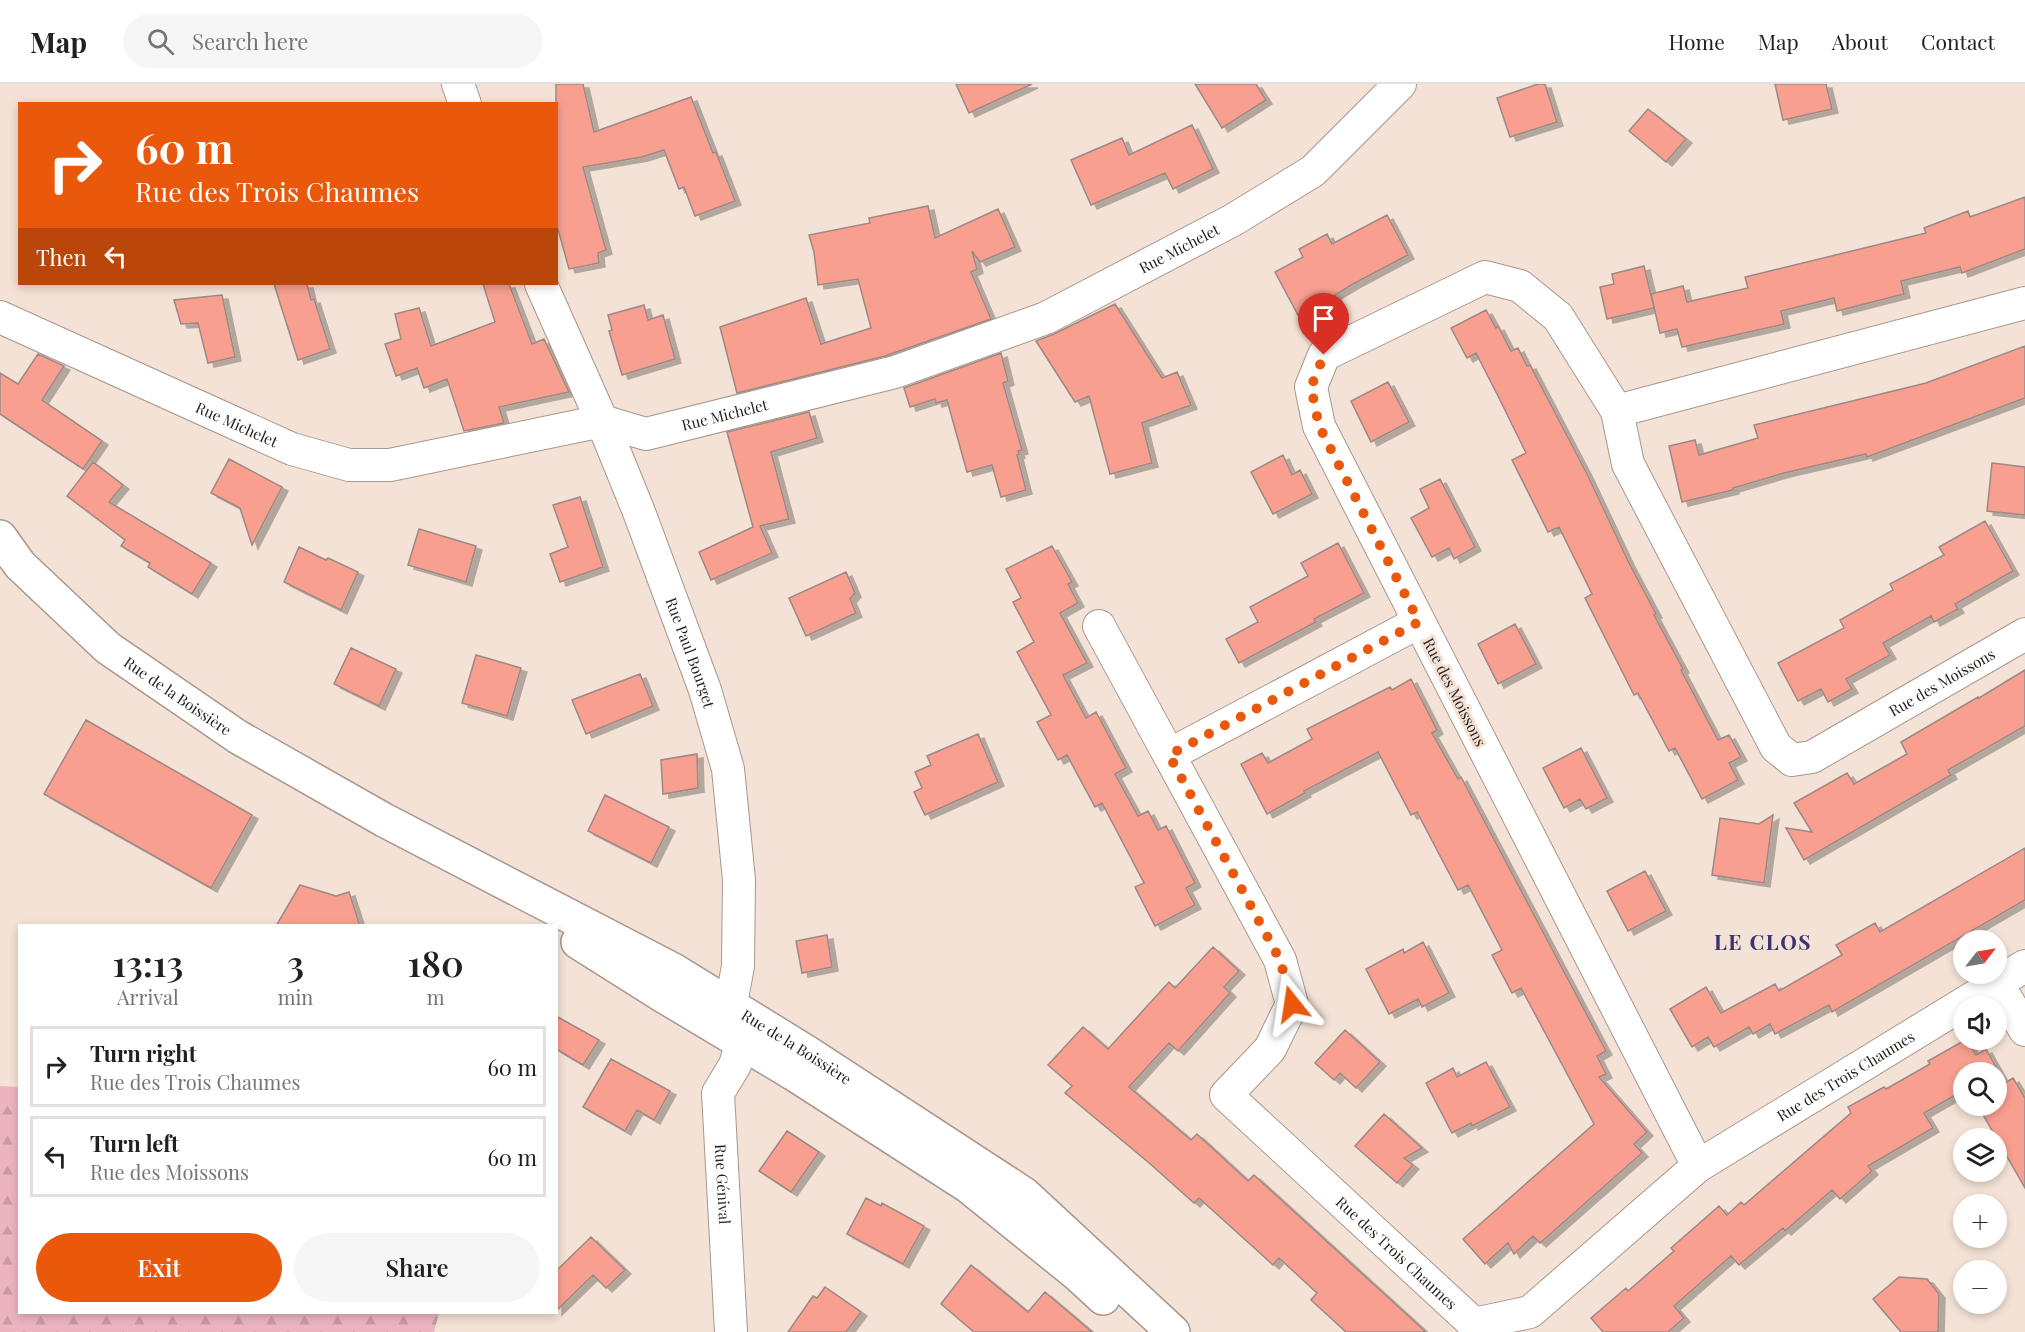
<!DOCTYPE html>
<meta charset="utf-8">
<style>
:root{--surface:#fff;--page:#f6f6f6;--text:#202124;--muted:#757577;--line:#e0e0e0;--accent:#ea580c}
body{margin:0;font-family:"Playfair Display",serif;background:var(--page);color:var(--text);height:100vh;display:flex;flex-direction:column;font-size:22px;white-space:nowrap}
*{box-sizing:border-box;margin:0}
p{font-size:20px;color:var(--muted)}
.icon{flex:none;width:33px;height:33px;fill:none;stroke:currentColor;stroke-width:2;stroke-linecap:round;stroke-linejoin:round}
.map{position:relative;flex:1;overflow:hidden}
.drawer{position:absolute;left:18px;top:840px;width:540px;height:390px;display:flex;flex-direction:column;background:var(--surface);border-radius:0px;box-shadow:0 3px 9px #0003}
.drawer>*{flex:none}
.hud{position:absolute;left:18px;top:18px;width:540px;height:183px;border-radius:0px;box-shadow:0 3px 9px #0003;background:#ea580c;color:#fff;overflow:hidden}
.needle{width:39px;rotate:59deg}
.tools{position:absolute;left:1953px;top:846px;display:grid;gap:12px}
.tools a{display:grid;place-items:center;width:54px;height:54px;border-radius:50%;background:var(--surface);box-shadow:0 3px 9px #0003;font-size:30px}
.pin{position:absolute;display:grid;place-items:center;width:51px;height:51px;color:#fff;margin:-62px -26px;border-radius:50% 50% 50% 0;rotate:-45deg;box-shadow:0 0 6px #0007}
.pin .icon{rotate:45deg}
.me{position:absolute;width:66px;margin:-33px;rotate:345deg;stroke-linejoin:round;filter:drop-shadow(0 0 4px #0008)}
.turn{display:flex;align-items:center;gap:21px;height:126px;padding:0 18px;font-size:27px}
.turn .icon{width:78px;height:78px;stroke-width:2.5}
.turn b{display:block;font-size:42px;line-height:51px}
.then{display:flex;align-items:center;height:57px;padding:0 18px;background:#0003;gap:12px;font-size:22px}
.eta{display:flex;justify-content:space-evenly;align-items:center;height:102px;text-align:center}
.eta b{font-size:36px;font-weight:600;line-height:42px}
.primary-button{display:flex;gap:12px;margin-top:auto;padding:12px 18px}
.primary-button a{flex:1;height:69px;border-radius:36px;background:var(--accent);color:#fff;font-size:24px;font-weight:600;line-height:69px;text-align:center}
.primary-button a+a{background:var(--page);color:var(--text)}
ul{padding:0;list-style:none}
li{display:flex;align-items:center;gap:18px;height:81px;margin:0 12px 9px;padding:0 6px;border:3px solid var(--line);border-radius:0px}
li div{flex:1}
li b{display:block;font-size:22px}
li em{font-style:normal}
header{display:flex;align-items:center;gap:36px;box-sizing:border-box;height:84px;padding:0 30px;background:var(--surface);border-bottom:2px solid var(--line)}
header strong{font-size:28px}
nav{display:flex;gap:33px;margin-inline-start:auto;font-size:21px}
.search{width:420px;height:54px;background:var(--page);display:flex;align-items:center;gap:15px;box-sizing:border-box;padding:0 21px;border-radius:33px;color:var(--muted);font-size:22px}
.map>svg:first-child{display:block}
</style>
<header>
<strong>Map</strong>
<div class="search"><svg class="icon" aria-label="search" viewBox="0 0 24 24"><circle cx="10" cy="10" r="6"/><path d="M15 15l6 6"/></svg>Search here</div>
<nav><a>Home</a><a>Map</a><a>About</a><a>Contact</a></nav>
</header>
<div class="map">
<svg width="2025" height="1248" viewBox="0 0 2025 1248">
<defs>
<pattern id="forest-firs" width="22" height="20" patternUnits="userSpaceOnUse" patternTransform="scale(1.5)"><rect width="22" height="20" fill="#ecb4c0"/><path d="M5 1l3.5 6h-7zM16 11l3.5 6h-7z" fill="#ca9aa4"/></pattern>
<filter id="shadow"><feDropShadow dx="6" dy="4" stdDeviation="0" flood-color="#0004"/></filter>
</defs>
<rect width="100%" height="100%" fill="#f4e2d6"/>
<!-- forest -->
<path fill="url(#forest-firs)" d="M 0,1002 L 19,1003 L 20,1228 L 439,1229 L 434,1248 L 0,1248 Z"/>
<!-- building -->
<path fill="#f89f90" stroke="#9d8885" stroke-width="1.5" filter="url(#shadow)" d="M 556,0 L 583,0 L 594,48 L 691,13 L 713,69 L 716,68 L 735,117 L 695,132 L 684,103 L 679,105 L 664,66 L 642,73 L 583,83 L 606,166 L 598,169 L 599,179 L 569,185 L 556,138 Z
M 956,0 L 1032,0 L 969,29 Z
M 1195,0 L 1256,0 L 1266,16 L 1222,44 Z
M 1538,0 L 1545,0 L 1557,38 L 1510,53 L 1497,14 Z
M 1775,0 L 1826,0 L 1832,25 L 1783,36 Z
M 1648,25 L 1686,55 L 1666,78 L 1629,47 Z
M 1192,41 L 1213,85 L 1173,105 L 1165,89 L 1091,121 L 1071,76 L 1122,54 L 1129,71 Z
M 2025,113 L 2025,165 L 1962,189 L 1960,183 L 1901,197 L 1904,210 L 1837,227 L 1834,214 L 1781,227 L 1784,240 L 1682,263 L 1677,245 L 1660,249 L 1651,210 L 1683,202 L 1687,218 L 1748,204 L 1745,193 L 1926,149 L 1924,144 L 1968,127 L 1970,133 Z
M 928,122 L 935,154 L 998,125 L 1015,163 L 980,178 L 972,167 L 977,185 L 971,188 L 991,235 L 885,272 L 737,309 L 720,243 L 806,214 L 821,260 L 871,244 L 858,195 L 818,201 L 814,168 L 809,151 L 870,139 L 869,134 Z
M 1387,131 L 1408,171 L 1353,200 L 1335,211 L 1336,214 L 1299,233 L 1275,188 L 1303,173 L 1299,165 L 1327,150 L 1332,160 Z
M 1644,182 L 1654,224 L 1607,235 L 1600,203 L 1614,200 L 1612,190 Z
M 274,200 L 307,200 L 311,216 L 314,215 L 330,265 L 298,276 Z
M 483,200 L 509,200 L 532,260 L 544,255 L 569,308 L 499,323 L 504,339 L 464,347 L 447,295 L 424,304 L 417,284 L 396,292 L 385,260 L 401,255 L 395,230 L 419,224 L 431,262 L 495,238 Z
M 222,211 L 235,273 L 208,279 L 198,239 L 181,240 L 174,216 Z
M 1115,220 L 1162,294 L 1177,288 L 1191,321 L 1142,339 L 1152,379 L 1110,390 L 1089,312 L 1075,318 L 1036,257 L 1054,250 Z
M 644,221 L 648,236 L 663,231 L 675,275 L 622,291 L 609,247 L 612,246 L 608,231 Z
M 1486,226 L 1496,244 L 1498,242 L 1511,267 L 1518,264 L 1527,282 L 1530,281 L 1587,390 L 1629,479 L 1656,530 L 1654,531 L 1683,585 L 1681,586 L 1718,656 L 1729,651 L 1741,673 L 1729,679 L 1738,696 L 1702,715 L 1675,664 L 1669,667 L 1638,609 L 1634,611 L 1585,514 L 1592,510 L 1559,443 L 1548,448 L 1512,376 L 1526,369 L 1498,312 L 1476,269 L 1467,274 L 1451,244 Z
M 2025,262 L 2025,314 L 1867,373 L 1866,370 L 1784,389 L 1733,404 L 1733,406 L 1682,418 L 1669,362 L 1695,356 L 1699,371 L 1758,354 L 1754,341 L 1926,299 Z
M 1001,269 L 1008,297 L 1003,299 L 1022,366 L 1018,367 L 1019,370 L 1017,371 L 1026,406 L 1001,413 L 992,381 L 967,388 L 947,316 L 936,319 L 935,315 L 910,323 L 904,304 Z
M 38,270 L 64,282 L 42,316 L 102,357 L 83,385 L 0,330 L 0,289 L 18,300 Z
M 1388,298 L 1409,338 L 1371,358 L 1351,317 Z
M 809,328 L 817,354 L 771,368 L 789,435 L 760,442 L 772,469 L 711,496 L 699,468 L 753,443 L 727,348 Z
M 1283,371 L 1292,391 L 1300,386 L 1312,410 L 1273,430 L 1251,388 Z
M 229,375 L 282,403 L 252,461 L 240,424 L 211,409 Z
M 93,378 L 123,401 L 109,418 L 211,479 L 192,510 L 148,483 L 150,479 L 121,462 L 125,456 L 67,412 Z
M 1992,379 L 2025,383 L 2025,431 L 1987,427 Z
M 1440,395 L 1475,463 L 1454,475 L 1449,464 L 1432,473 L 1411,434 L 1429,424 L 1420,405 Z
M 580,413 L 603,483 L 560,498 L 550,470 L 568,463 L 553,421 Z
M 1985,437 L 2013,487 L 1955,520 L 1958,525 L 1934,538 L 1931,532 L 1883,559 L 1890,571 L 1846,595 L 1852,605 L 1828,618 L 1821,605 L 1798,617 L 1778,579 L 1844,544 L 1840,536 L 1893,506 L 1890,500 L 1944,471 L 1939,463 Z
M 419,445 L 476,462 L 466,498 L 408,481 Z
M 1338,459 L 1364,509 L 1314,535 L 1316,538 L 1239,579 L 1226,555 L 1258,538 L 1250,523 L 1308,492 L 1301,479 Z
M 1052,462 L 1072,498 L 1068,500 L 1078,519 L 1060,529 L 1087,579 L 1063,591 L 1086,634 L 1096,628 L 1126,684 L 1115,690 L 1138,732 L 1148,727 L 1158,746 L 1166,742 L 1195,799 L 1186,804 L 1195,821 L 1155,842 L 1135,803 L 1144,799 L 1102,719 L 1095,723 L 1067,671 L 1058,676 L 1037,638 L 1051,631 L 1017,568 L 1034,558 L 1013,518 L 1021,514 L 1006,485 Z
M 299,463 L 326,476 L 328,474 L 358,488 L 341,526 L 284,498 Z
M 846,488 L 855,509 L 850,515 L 856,529 L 806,552 L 789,514 Z
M 1515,540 L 1536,580 L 1498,600 L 1478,560 Z
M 351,564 L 396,585 L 379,622 L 334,600 Z
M 476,571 L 521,584 L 507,632 L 462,619 Z
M 2025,586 L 2025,642 L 1948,686 L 1951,691 L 1804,776 L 1786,744 L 1812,748 L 1794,719 L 1847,689 L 1854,700 L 1907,670 L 1901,658 L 1978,613 L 1979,614 Z
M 640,590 L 653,622 L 586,650 L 572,616 Z
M 1411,595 L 1437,646 L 1432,649 L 1458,695 L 1461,693 L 1606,967 L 1597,972 L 1606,990 L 1599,993 L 1647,1048 L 1634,1060 L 1642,1069 L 1540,1159 L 1533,1152 L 1514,1170 L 1508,1159 L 1485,1180 L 1463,1155 L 1594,1040 L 1521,904 L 1512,909 L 1492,871 L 1502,866 L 1468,801 L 1458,806 L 1417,728 L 1411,731 L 1378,668 L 1304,707 L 1305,709 L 1267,730 L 1241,680 L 1262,669 L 1268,679 L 1312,655 L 1307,645 L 1390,603 L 1392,606 Z
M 86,636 L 252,731 L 211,804 L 44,710 Z
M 978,650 L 998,698 L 925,731 L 914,708 L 922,704 L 915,688 L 931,681 L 927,672 Z
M 1581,664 L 1607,714 L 1586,725 L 1580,715 L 1564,724 L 1543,684 Z
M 697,670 L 698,704 L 663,710 L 661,676 Z
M 605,711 L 669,743 L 651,779 L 588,747 Z
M 1773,731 L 1764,799 L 1712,791 L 1720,734 L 1759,740 Z
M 2025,764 L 2025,816 L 1832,928 L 1829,921 L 1775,950 L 1770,940 L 1753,950 L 1749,943 L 1714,963 L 1708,953 L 1692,963 L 1670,925 L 1706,903 L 1721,929 L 1775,900 L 1779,907 L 1842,871 L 1836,861 L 1875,839 L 1880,848 Z
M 1645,787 L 1666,827 L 1628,847 L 1607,807 Z
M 300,801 L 336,812 L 349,808 L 360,842 L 276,842 Z
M 827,851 L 832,883 L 802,889 L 796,857 Z
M 1423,858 L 1449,909 L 1422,923 L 1418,915 L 1389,930 L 1366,885 L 1403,865 L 1404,869 Z
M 1213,863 L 1239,887 L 1224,903 L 1230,909 L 1178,967 L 1169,959 L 1129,1003 L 1191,1056 L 1197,1050 L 1248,1097 L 1254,1091 L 1426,1248 L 1346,1248 L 1311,1216 L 1317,1209 L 1279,1174 L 1273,1181 L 1199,1114 L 1194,1119 L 1148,1078 L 1065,1009 L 1072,1002 L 1048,981 L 1083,943 L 1108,965 L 1169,898 L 1175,904 Z
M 556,932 L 599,956 L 583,981 L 556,965 Z
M 1345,946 L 1380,978 L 1356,1004 L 1340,989 L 1334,996 L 1315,979 Z
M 1965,956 L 1967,956 L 1976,971 L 1986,965 L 2005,999 L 2013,994 L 2025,1014 L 2025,1104 L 1978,1022 L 1996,1022 L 1996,988 L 1964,988 L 1964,1006 L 1924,1029 L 1933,1044 L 1868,1082 L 1872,1087 L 1840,1115 L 1832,1106 L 1785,1147 L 1783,1144 L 1739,1181 L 1731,1172 L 1674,1222 L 1684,1234 L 1668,1248 L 1603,1248 L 1591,1234 L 1626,1204 L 1628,1207 L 1674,1167 L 1671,1164 L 1719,1122 L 1727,1131 L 1741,1118 L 1744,1121 L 1851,1029 L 1848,1023 L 1884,1003 L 1886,1005 L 1930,980 L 1928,977 Z
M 611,975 L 670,1007 L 654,1036 L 637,1026 L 625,1047 L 583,1023 Z
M 1486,978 L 1510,1023 L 1472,1042 L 1471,1039 L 1452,1049 L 1426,999 L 1453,984 L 1457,993 Z
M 1384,1030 L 1422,1064 L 1404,1074 L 1413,1081 L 1397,1099 L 1355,1062 Z
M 787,1047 L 819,1068 L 791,1108 L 759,1087 Z
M 866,1114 L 881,1122 L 882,1119 L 924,1142 L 903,1180 L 847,1150 Z
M 591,1153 L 625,1186 L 606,1204 L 593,1191 L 556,1227 L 556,1187 Z
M 971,1181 L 1028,1228 L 1045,1208 L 1092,1248 L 974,1248 L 941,1220 Z
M 1899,1193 L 1927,1195 L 1939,1210 L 1938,1248 L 1901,1248 L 1873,1215 Z
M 825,1203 L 861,1228 L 846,1248 L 788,1248 L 813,1212 L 817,1214 Z"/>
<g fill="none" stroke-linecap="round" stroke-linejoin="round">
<defs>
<g id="minor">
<path d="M 458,0 L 465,20"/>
<path id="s1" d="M 541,200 L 602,337 L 639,428 L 705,606 L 728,685 L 739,796 L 738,882 L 731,920 L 742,958 L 735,981 L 718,1009 L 731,1248"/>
<path id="s2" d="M 0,233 L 292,365 L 349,381 L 390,381 L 602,337 L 646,350 L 895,288 L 1046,234 L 1233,136 L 1313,87 L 1400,0"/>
<path d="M 1617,327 L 2025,219"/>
<path id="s3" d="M 1419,538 L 1169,671 L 1280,876 L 1292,920 L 1270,965 L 1226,1011 L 1474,1240 L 1530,1228 L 1698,1082 L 2025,882"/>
<path d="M 1099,542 L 1169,671"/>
<path d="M 1997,899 L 2025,946"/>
<path id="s4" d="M 1698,1082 L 1319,342 L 1311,303 L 1324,271 L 1485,193 L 1520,202 L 1558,233 L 1617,327 L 1628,380 L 1776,663 L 1792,676 L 1812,673 L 2025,550"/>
</g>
<g id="secondary">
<path id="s5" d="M 0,453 L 20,481 L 108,564 L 238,653 L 384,736 L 675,887 L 808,969 L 1024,1110 L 1173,1248"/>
<path d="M 578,858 L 662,911 L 794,990 L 968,1102 L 1077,1190 L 1103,1214"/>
</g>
</defs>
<!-- minor casing -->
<use href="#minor" stroke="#a8978c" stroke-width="34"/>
<!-- secondary casing -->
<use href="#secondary" stroke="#a8978c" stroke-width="36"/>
<!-- minor -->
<use href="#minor" stroke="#fff" stroke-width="32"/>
<!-- secondary -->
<use href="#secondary" stroke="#fff" stroke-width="33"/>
</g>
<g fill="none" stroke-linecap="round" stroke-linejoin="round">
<!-- route -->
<path stroke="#ea580c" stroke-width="10" stroke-dasharray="0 18" d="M 1292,920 L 1280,876 L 1169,671 L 1419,538 L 1319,342 L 1311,303 L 1324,271"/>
</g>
<g text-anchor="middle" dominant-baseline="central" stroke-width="6" stroke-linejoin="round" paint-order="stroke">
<!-- street labels -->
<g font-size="15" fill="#241d19" stroke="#f4e2d6">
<text stroke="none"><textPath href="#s2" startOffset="1250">Rue Michelet</textPath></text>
<text stroke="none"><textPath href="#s2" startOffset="764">Rue Michelet</textPath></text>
<text stroke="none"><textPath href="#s2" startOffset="260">Rue Michelet</textPath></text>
<text stroke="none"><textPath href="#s1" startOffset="398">Rue Paul Bourget</textPath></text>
<text stroke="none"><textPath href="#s4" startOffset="1845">Rue des Moissons</textPath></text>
<text transform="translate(1455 608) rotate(63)">Rue des Moissons</text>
<text stroke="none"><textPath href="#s5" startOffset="240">Rue de la Boissière</textPath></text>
<text stroke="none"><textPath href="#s5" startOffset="952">Rue de la Boissière</textPath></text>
<text stroke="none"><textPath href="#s3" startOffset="1466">Rue des Trois Chaumes</textPath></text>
<text stroke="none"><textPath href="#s1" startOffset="944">Rue Génival</textPath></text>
<text stroke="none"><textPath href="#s3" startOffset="908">Rue des Trois Chaumes</textPath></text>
</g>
<!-- district labels -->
<g font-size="21" font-weight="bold" letter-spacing="1.5" fill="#3c3470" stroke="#f4e2d6">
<text x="1763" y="857">LE CLOS</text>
</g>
</g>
</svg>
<div class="tools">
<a><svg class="needle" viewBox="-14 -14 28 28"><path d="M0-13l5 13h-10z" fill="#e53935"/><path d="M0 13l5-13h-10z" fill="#757577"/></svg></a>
<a><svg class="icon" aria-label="sound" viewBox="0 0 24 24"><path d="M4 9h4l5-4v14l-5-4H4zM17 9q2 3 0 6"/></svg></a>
<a><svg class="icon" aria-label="search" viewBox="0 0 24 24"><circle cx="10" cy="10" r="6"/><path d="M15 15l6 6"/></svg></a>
<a><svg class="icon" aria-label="layers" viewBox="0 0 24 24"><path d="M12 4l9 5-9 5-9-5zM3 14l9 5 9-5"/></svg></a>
<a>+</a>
<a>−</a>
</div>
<div class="pin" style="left:1324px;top:271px;background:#d93025"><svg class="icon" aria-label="arrive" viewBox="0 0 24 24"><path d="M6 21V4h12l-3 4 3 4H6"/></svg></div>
<svg class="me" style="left:1292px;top:920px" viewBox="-20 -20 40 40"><path d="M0-17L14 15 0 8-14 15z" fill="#ea580c" stroke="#fff" stroke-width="4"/></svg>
<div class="hud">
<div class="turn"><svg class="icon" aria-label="right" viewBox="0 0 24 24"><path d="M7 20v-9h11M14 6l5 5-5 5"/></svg><div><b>60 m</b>Rue des Trois Chaumes</div></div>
<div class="then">Then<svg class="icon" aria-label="left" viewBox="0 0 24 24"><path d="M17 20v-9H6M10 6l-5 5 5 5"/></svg></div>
</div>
<section class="drawer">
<div class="eta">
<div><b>13:13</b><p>Arrival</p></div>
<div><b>3</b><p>min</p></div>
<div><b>180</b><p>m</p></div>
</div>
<ul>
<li><svg class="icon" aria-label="right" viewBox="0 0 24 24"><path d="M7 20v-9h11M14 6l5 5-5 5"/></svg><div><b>Turn right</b><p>Rue des Trois Chaumes</p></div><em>60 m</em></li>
<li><svg class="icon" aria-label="left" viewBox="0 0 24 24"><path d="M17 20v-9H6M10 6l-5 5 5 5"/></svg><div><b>Turn left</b><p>Rue des Moissons</p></div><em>60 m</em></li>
</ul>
<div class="primary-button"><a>Exit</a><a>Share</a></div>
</section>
</div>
